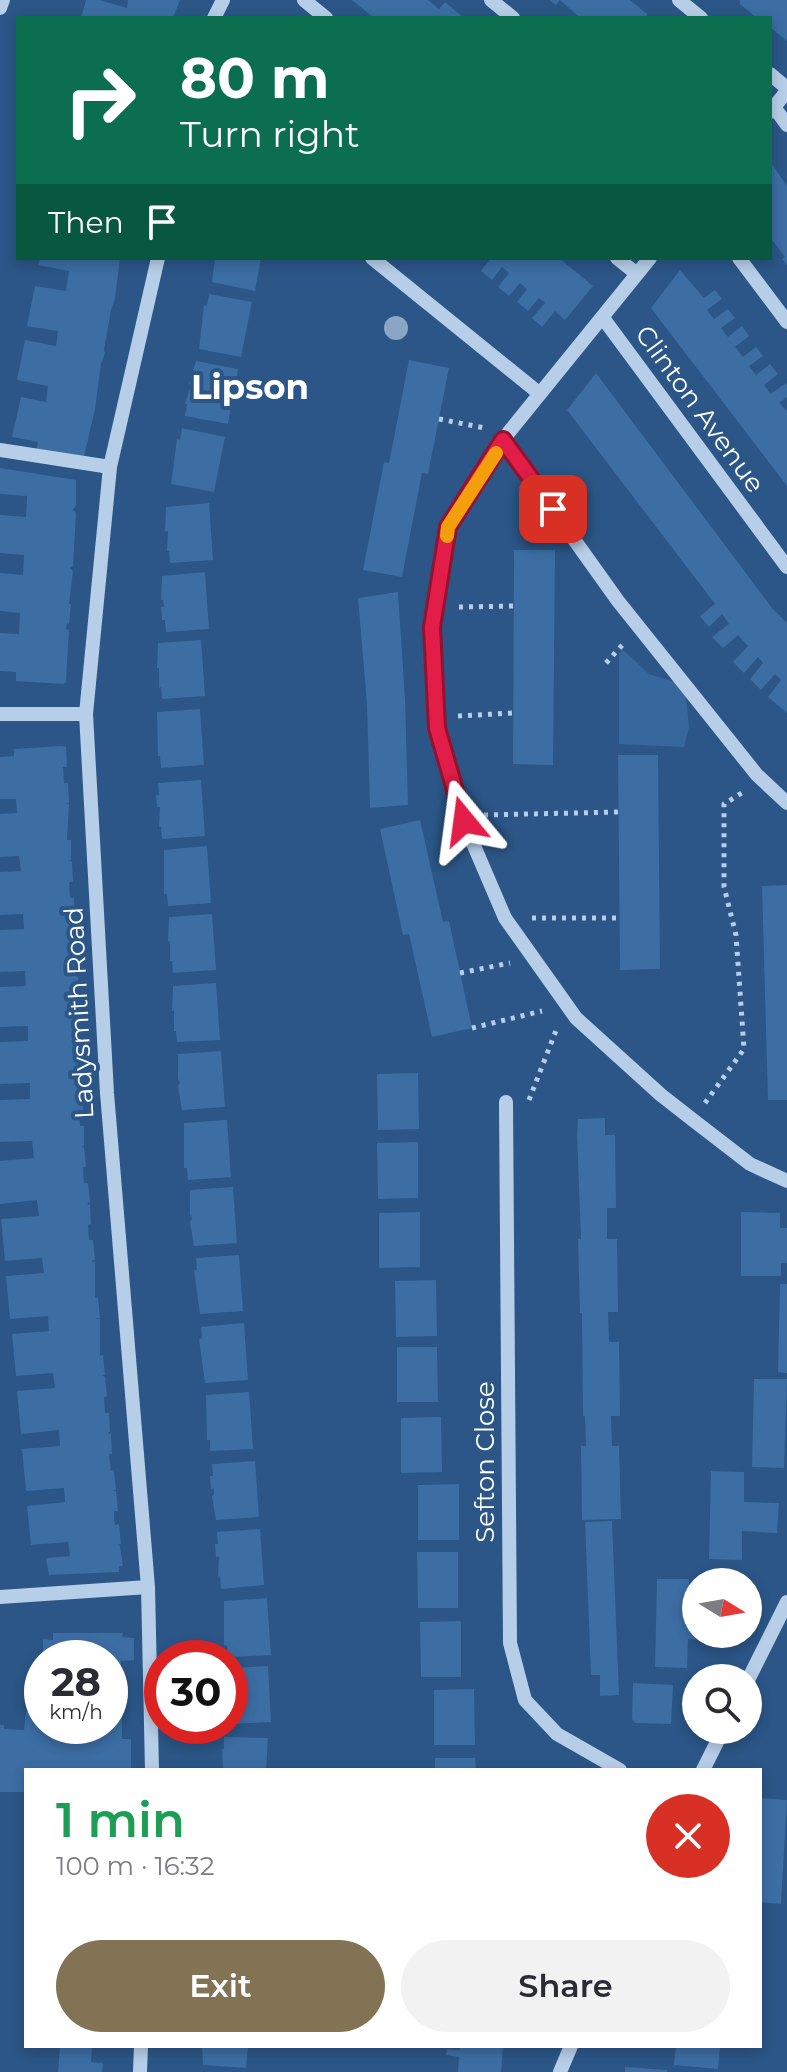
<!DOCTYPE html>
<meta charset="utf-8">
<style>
:root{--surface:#fff;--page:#f2f2f3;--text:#2b2b33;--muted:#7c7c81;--accent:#837355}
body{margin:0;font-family:Montserrat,sans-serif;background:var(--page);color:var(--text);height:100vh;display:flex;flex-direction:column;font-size:30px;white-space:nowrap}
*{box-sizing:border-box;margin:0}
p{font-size:26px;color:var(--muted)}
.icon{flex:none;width:44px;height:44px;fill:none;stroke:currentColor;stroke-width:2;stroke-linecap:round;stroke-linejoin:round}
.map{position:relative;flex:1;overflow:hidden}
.details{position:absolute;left:24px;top:1768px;width:738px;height:280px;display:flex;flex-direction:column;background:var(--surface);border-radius:0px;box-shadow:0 4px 12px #0003}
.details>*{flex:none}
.top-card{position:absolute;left:16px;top:16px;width:756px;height:244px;border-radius:0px;box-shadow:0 4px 12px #0003;background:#0b6e4f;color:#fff;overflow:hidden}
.needle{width:52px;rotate:101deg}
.buttons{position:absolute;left:682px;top:1568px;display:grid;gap:16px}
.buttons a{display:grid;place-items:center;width:80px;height:80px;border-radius:50%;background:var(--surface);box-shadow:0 4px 12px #0003;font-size:40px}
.speed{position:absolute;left:24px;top:1640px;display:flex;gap:16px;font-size:40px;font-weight:700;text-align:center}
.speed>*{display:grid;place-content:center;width:104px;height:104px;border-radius:50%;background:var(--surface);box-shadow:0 4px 12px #0003;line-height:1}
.speed small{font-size:20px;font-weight:400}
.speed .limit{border:12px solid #d22;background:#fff;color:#111}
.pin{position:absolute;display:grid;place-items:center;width:68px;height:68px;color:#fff;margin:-34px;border-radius:16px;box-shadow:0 4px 12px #0006}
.me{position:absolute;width:88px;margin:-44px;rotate:344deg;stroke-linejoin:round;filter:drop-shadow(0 0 6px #0008)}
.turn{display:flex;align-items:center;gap:28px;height:168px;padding:0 32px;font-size:36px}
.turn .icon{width:104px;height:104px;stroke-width:2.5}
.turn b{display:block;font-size:56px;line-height:68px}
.then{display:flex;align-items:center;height:76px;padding:0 32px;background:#0003;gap:16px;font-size:30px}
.round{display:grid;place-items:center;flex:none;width:84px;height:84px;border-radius:42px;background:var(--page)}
.overview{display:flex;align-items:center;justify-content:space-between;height:136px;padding:0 32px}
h1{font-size:48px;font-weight:600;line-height:60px;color:#1e9e55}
.primary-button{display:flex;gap:16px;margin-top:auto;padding:16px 32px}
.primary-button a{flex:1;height:92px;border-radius:48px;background:var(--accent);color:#fff;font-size:32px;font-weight:600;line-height:92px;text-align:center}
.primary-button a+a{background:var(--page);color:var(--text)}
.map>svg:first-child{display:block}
</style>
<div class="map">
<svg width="787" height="2072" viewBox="0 0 787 2072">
<rect width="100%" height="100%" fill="#2b5687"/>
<!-- green -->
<path fill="#36689e" d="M 623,650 L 649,674 L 678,683 L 686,697 L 689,727 L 684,747 L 619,744 L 619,653 Z"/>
<!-- building -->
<path fill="#3c6da3" d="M 86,0 L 99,0 L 127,8 L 128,0 L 180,0 L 173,18 L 81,18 Z
M 352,0 L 428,0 L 439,9 L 445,2 L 464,18 L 374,18 Z
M 550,0 L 630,0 L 647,14 L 647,18 L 576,18 L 578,16 L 560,0 L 556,5 Z
M 740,0 L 787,0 L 787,41 L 770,27 L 770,18 L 757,18 L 740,4 Z
M 770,161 L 787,186 L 787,265 L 782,259 L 785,257 L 770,237 Z
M 40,258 L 120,258 L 115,298 L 111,310 L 104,350 L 105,353 L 101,364 L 95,409 L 83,461 L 36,453 L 38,442 L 12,437 L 21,397 L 46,402 L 48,386 L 17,380 L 25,340 L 56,346 L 57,339 L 58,331 L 27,326 L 35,286 L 66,291 L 69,271 L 38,265 Z
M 215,258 L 261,258 L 255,291 L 212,282 Z
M 491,258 L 559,258 L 593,286 L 565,320 L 555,311 L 542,327 L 532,318 L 545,303 L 539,298 L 528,311 L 517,302 L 527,289 L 520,283 L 509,296 L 498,287 L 509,273 L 502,267 L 492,280 L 481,271 Z
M 680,270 L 704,298 L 715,290 L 722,299 L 707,310 L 714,319 L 728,309 L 735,318 L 721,328 L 728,337 L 742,326 L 749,336 L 735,347 L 743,357 L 756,347 L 763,356 L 749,366 L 756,375 L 770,364 L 778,374 L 764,385 L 771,394 L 786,383 L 787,385 L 787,397 L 779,403 L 787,411 L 787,486 L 651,308 Z
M 209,294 L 252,302 L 241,357 L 199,349 L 204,305 L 207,306 Z
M 409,360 L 449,368 L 428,474 L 422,473 L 402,577 L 363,570 L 384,462 L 389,463 Z
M 196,361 L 238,369 L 228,424 L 185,416 L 187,404 L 185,404 L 191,385 L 189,384 Z
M 596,373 L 772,608 L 787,623 L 787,713 L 768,697 L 781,680 L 775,674 L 761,690 L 750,679 L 763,663 L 758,657 L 744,673 L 733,662 L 748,646 L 738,635 L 723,648 L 712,637 L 729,624 L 722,614 L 709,627 L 700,616 L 715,604 L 567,410 Z
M 182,428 L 225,437 L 214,492 L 171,484 L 177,439 L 180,440 Z
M 0,468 L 76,480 L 76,506 L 73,510 L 76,513 L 73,566 L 70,568 L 73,571 L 69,604 L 71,604 L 69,624 L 67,623 L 66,629 L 69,630 L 67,663 L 66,682 L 63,684 L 16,681 L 16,672 L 0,671 L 0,633 L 19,634 L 20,613 L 0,611 L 0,573 L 23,575 L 24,555 L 0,553 L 0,515 L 26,517 L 27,496 L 0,494 Z
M 209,503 L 213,560 L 170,563 L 169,551 L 167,551 L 168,531 L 165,531 L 166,507 Z
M 514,550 L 555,550 L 553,765 L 513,764 Z
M 205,572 L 209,629 L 166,632 L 165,620 L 162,620 L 161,607 L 164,607 L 163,600 L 161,600 L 162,576 Z
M 398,592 L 405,699 L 408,805 L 370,808 L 367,704 L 358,598 Z
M 201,640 L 205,696 L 162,699 L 161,687 L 159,688 L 159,668 L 157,668 L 158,643 Z
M 200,709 L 204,765 L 161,768 L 160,756 L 158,756 L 157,712 Z
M 62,746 L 66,747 L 67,767 L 63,767 L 64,783 L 68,783 L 69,803 L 65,803 L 69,804 L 67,840 L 71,840 L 71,860 L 68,860 L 72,862 L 73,882 L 69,882 L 70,898 L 74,898 L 75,918 L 71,918 L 75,919 L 73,955 L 76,955 L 78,975 L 74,975 L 78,977 L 79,997 L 75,997 L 75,1005 L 76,1011 L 79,1011 L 80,1031 L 76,1032 L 79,1032 L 80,1052 L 77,1052 L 77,1060 L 78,1068 L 81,1068 L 82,1088 L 78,1088 L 82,1090 L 83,1110 L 79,1110 L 80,1126 L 84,1126 L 84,1146 L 81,1146 L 84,1147 L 86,1167 L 83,1167 L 84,1183 L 88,1183 L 90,1202 L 87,1204 L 90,1205 L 91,1224 L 88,1225 L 89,1240 L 93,1240 L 95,1260 L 91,1261 L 95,1262 L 95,1298 L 98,1298 L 100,1318 L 96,1318 L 100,1319 L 100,1356 L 103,1355 L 105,1375 L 102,1375 L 105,1377 L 107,1396 L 104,1397 L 105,1413 L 109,1413 L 110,1432 L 107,1433 L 111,1434 L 112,1454 L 109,1454 L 111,1471 L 114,1470 L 116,1490 L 112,1491 L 116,1491 L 118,1511 L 114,1511 L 114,1518 L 115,1525 L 119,1524 L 121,1544 L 117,1545 L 120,1546 L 123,1566 L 119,1566 L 119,1572 L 49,1575 L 46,1558 L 70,1556 L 68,1542 L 31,1545 L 27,1506 L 65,1502 L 64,1488 L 26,1491 L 22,1449 L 60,1446 L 59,1430 L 21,1434 L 17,1391 L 55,1388 L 53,1373 L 16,1376 L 12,1334 L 49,1331 L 48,1316 L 10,1319 L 6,1276 L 44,1273 L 42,1258 L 5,1261 L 1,1219 L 39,1216 L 37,1200 L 0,1204 L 0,1161 L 34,1158 L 32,1141 L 0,1142 L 0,1100 L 30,1099 L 30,1083 L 0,1084 L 0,1042 L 28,1041 L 28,1026 L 0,1027 L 0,987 L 26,986 L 25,971 L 0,972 L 0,930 L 24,929 L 23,914 L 0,915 L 0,872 L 21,871 L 19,856 L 0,857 L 0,814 L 17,813 L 16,799 L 0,799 L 0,757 L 14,756 L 14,749 Z
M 618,755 L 658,755 L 660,969 L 620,970 Z
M 201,780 L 205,836 L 162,839 L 161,827 L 159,827 L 160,807 L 157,807 L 156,795 L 159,795 L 158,783 Z
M 420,820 L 443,922 L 449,921 L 472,1028 L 432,1037 L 409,934 L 403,935 L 380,829 Z
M 207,846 L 211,903 L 168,906 L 167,894 L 164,894 L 164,850 Z
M 787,885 L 787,1100 L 768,1100 L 762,886 Z
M 212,914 L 216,970 L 173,973 L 172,961 L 170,961 L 170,941 L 168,942 L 169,917 Z
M 216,983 L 220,1040 L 177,1042 L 176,1031 L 174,1031 L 174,1011 L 172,1011 L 173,986 Z
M 221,1051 L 225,1107 L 182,1110 L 178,1086 L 180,1082 L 178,1079 L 178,1054 Z
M 418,1073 L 419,1129 L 378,1130 L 377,1074 Z
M 605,1118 L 605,1135 L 615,1135 L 616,1208 L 607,1208 L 607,1239 L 617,1239 L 618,1312 L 608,1312 L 609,1342 L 619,1342 L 620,1416 L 611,1416 L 612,1446 L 619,1446 L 621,1519 L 582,1520 L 581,1446 L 586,1446 L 585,1416 L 583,1416 L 582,1313 L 580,1313 L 578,1239 L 581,1239 L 577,1135 L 578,1119 Z
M 227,1120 L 231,1177 L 188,1180 L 187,1168 L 184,1168 L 184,1123 Z
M 418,1142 L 418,1198 L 378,1199 L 377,1143 Z
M 233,1187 L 237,1243 L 194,1246 L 190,1222 L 192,1218 L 190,1214 L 190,1190 Z
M 420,1212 L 420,1267 L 379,1268 L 379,1213 Z
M 741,1212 L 780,1213 L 780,1228 L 787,1228 L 787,1263 L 781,1263 L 781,1276 L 741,1276 Z
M 239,1255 L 243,1311 L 200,1314 L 194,1270 L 197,1270 L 196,1258 Z
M 436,1280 L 437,1336 L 396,1337 L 395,1281 Z
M 780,1284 L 787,1284 L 787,1373 L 778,1372 Z
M 244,1323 L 248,1380 L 205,1383 L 199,1339 L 202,1338 L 201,1327 Z
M 397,1347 L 437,1347 L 438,1402 L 397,1402 Z
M 754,1379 L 787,1379 L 784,1468 L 752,1467 Z
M 249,1392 L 253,1449 L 210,1451 L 210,1440 L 207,1440 L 206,1395 Z
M 441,1417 L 442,1472 L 401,1473 L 401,1418 Z
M 255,1461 L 259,1517 L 216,1520 L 212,1496 L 214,1495 L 214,1488 L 211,1489 L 210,1476 L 213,1476 L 212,1464 Z
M 711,1471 L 744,1472 L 744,1502 L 779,1503 L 777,1533 L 742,1531 L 742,1560 L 709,1559 Z
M 459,1484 L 459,1540 L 418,1540 L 418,1485 Z
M 612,1521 L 619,1695 L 600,1696 L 600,1675 L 591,1675 L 585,1522 Z
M 260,1529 L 264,1585 L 221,1589 L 220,1576 L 218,1577 L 219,1557 L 216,1557 L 215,1544 L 218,1544 L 217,1532 Z
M 417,1552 L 458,1552 L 458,1608 L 418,1608 Z
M 657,1579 L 689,1579 L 689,1609 L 696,1609 L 696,1634 L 723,1634 L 723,1641 L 688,1639 L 687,1668 L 655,1667 Z
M 267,1598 L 271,1655 L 228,1657 L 227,1646 L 224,1645 L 224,1601 Z
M 461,1621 L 461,1677 L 421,1677 L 420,1622 Z
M 53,1633 L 123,1633 L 122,1637 L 134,1638 L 134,1660 L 121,1661 L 122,1739 L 131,1739 L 131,1770 L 26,1770 L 26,1792 L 0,1792 L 0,1725 L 4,1725 L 4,1729 L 24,1730 L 26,1712 L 42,1712 L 42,1726 L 110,1726 L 110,1658 L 43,1658 L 43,1639 L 53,1640 Z
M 268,1666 L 271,1722 L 230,1724 L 230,1668 Z
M 633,1683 L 673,1685 L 671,1724 L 635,1723 L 632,1719 Z
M 474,1689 L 475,1745 L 434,1745 L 434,1690 Z
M 224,1737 L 268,1738 L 266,1770 L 223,1770 L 222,1749 L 224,1749 Z
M 435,1758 L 475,1758 L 476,1770 L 435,1770 Z
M 762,1798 L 787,1800 L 781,1904 L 760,1902 Z
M 60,2046 L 92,2046 L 91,2062 L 103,2063 L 102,2072 L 58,2072 Z
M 202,2046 L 248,2046 L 246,2068 L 203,2065 Z
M 460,2046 L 503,2046 L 501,2072 L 458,2072 L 459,2057 L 446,2055 L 447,2049 L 460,2050 Z
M 676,2046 L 720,2046 L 718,2069 L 674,2065 Z
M 625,2067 L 667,2070 L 667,2072 L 625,2072 Z"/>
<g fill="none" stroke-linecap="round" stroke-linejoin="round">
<!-- path -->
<path stroke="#b7cee8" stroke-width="5" stroke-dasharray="4 6" stroke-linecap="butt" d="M 439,419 L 485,428
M 459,607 L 514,606
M 606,663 L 625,642
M 458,716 L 513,713
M 484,815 L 619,812
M 532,918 L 619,918
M 460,973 L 510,963
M 472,1028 L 542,1011
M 529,1100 L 557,1028
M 705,1103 L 744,1049 L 736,935 L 724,887 L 724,804 L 745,791"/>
<!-- minor -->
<path stroke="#b7cee8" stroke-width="14" d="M 304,0 L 326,18
M 491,0 L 513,18
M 679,0 L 701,18
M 0,8 L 3,0
M 214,18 L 223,0
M 770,74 L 787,88
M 774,107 L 787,125
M 770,112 L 787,91
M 372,258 L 540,394
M 617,258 L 637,274
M 650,258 L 509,432 L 448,527 L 432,627 L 437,728 L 466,827 L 505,918 L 576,1018 L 661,1095 L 693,1120 L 750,1164 L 787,1181
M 739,258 L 787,322
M 603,318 L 787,567
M 503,440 L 618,601 L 757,775 L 787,803
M 0,450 L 110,467
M 0,714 L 86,714
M 506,1102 L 510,1643 L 525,1700 L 557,1734 L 620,1770
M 0,1597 L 148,1587
M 748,1680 L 787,1602
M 152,1770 L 148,1587 L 107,1093 L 86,714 L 110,467 L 158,258
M 703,1770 L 723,1730
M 140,2072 L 141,2046
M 560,2072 L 571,2046"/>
</g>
<!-- trees -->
<circle fill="#8ba6c4" cx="396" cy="328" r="12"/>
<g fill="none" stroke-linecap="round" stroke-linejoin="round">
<defs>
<path id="route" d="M 464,821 L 437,728 L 432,627 L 448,527 L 503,440 L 553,509"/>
</defs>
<!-- route casing -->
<use href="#route" stroke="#92132f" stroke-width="20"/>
<!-- route -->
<use href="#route" stroke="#e11d48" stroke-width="14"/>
<!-- slow -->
<path stroke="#f59e0b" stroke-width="14" d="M 447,536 L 448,527 L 496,453"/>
</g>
<g text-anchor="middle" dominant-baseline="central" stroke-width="8" stroke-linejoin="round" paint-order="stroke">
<!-- street labels -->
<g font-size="26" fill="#fff" stroke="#2b5687">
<text transform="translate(700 409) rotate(54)">Clinton Avenue</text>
<text transform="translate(79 1013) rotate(-93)">Ladysmith Road</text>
<text transform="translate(485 1462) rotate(-90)">Sefton Close</text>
</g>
<!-- district labels -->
<g font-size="34" font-weight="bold" fill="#fff" stroke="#2b5687">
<text x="250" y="387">Lipson</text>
</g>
</g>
</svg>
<div class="buttons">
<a><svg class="needle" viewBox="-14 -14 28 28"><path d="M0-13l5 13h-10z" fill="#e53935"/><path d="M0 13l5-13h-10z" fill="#7c7c81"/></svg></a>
<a><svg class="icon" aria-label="search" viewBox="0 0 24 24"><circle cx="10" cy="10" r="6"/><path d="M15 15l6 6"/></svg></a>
</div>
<div class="speed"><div>28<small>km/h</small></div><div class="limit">30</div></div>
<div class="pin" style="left:553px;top:509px;background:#d93025"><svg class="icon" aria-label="arrive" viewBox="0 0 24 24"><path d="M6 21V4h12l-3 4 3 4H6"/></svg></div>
<svg class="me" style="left:464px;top:821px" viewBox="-20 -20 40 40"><path d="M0-17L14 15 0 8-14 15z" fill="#e11d48" stroke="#fff" stroke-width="4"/></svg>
<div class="top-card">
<div class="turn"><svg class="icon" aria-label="right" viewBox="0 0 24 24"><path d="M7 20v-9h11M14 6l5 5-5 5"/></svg><div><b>80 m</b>Turn right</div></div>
<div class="then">Then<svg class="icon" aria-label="arrive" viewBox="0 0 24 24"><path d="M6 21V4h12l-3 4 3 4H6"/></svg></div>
</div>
<section class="details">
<div class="overview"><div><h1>1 min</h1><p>100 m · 16:32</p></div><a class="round" style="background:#d93025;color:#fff"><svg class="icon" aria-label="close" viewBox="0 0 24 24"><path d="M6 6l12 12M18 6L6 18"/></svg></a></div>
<div class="primary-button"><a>Exit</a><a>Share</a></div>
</section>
</div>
